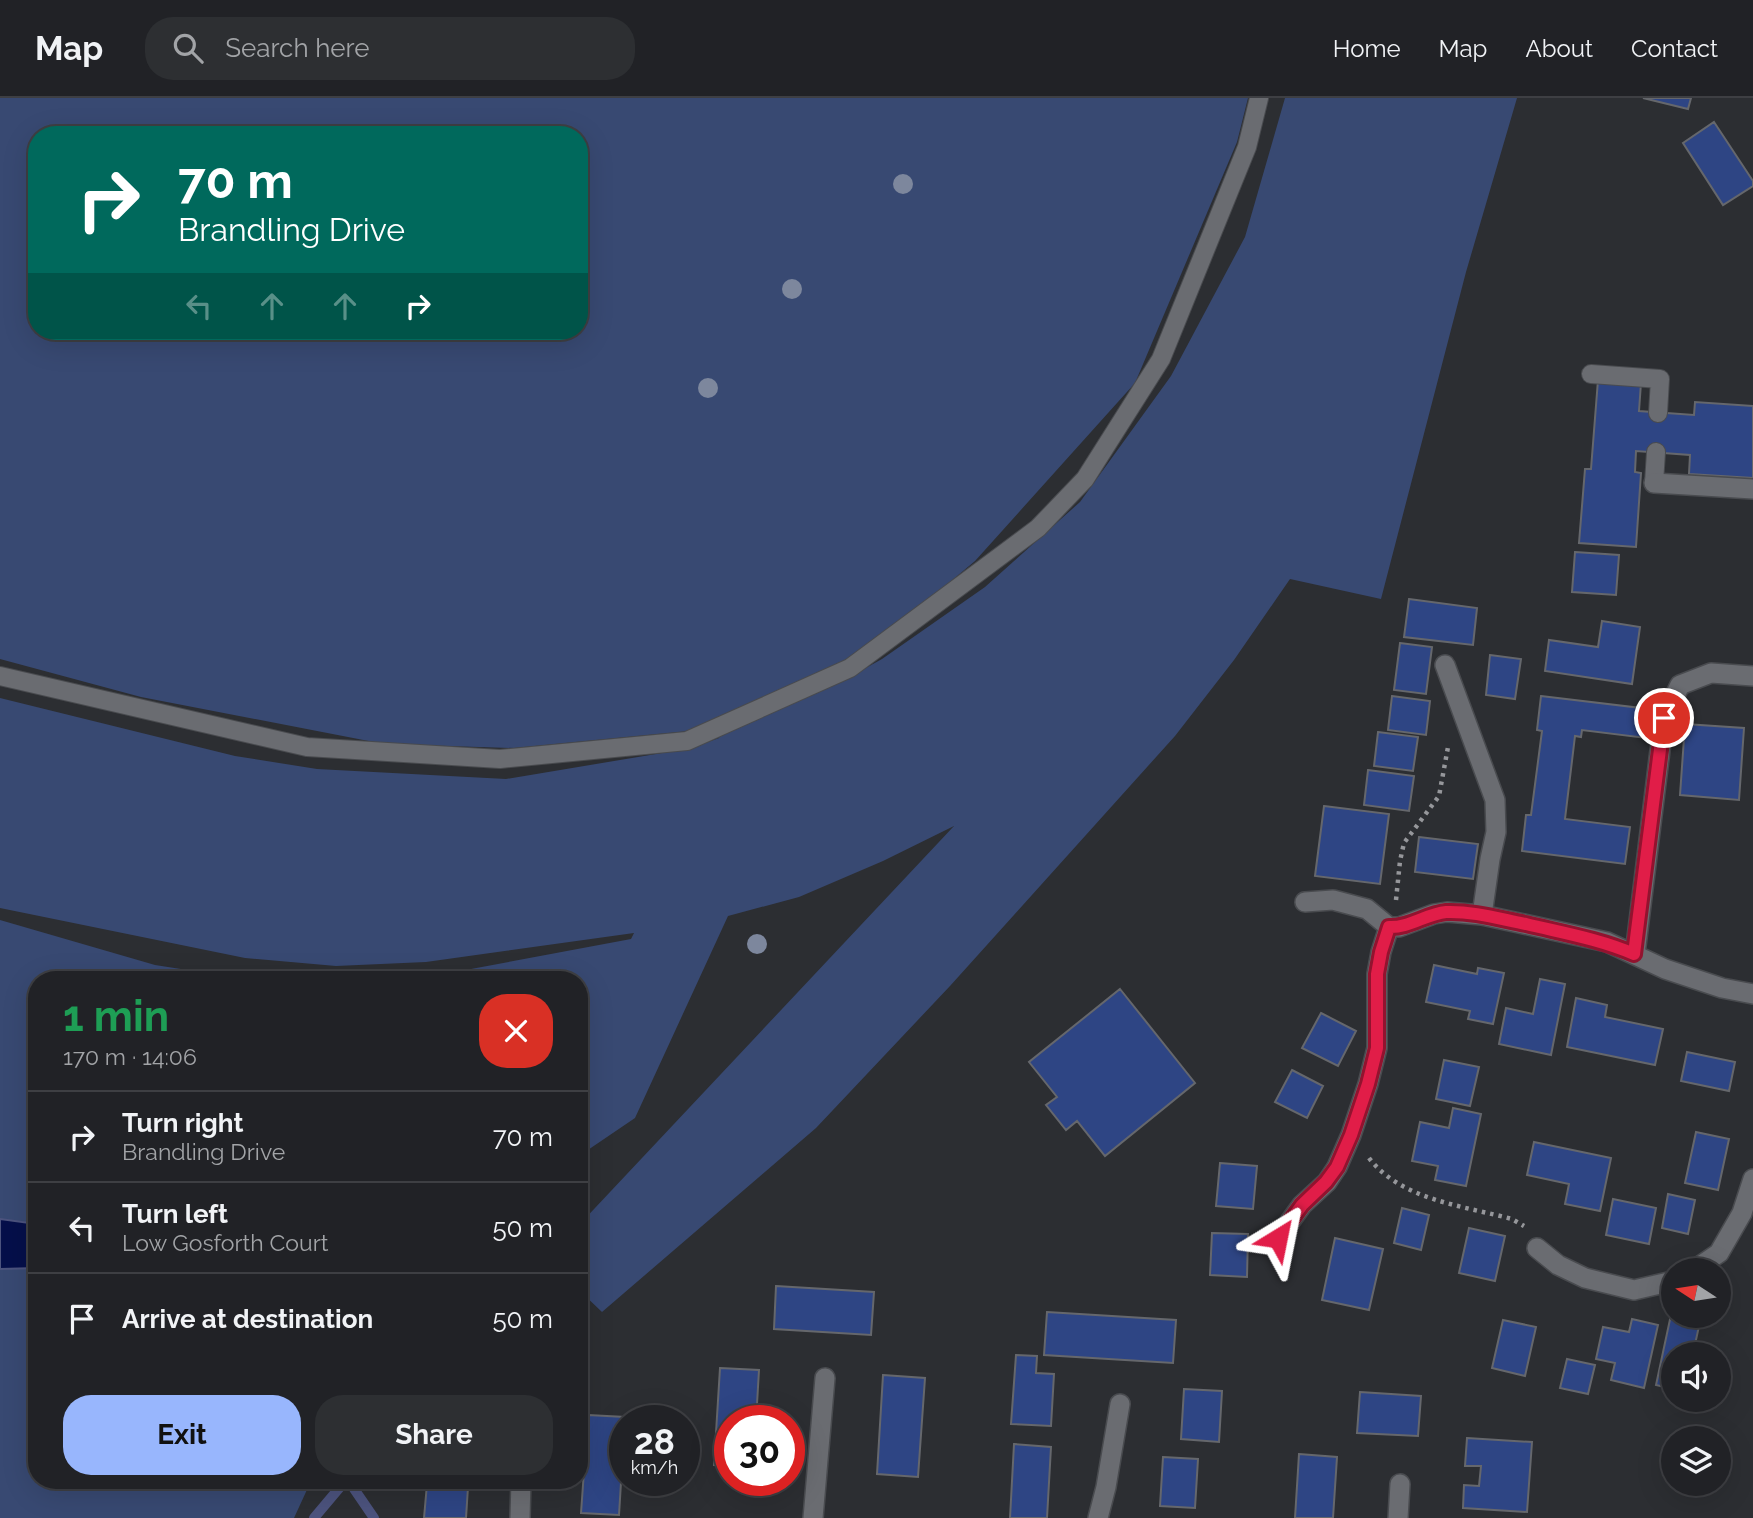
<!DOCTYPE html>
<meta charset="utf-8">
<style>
:root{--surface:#212226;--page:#2d2f32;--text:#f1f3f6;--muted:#a2a4a7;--line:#3e3f43;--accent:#98b6fd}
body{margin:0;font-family:Raleway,sans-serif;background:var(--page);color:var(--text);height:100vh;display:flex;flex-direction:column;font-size:26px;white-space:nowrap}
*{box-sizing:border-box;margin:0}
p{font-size:23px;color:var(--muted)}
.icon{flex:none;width:38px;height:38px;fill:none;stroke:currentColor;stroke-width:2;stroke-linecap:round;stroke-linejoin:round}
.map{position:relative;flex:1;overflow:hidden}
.panel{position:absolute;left:28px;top:873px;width:560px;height:518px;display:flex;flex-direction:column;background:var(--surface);border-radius:28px;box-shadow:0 7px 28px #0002,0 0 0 2px var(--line)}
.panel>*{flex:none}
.guide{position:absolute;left:28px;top:28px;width:560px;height:214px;border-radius:28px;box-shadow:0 7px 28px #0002,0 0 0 2px var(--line);background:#00695c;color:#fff;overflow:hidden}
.needle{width:46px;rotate:282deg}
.tools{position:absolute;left:1661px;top:1160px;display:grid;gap:14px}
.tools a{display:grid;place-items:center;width:70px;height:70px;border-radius:50%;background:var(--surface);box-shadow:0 7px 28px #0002,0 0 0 2px var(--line);font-size:35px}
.speed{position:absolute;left:609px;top:1307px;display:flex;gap:14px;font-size:35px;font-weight:700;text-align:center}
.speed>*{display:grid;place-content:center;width:91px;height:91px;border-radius:50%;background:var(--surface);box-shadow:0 7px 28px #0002,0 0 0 2px var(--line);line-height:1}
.speed small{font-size:18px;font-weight:400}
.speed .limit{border:10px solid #d22;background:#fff;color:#111}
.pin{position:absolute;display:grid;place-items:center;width:60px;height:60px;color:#fff;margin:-30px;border:4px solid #fff;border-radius:50%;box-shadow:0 2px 7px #0007}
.me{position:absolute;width:77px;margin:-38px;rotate:35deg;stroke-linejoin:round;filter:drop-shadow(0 0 5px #0008)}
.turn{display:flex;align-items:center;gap:24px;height:147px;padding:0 35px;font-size:32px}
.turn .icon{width:91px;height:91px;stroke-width:2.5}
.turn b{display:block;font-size:49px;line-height:60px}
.lanes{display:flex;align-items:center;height:66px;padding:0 35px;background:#0003;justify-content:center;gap:35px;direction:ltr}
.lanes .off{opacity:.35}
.round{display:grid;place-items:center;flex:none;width:74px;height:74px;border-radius:28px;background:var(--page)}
.headline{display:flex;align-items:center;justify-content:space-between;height:119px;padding:0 35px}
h1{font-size:42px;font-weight:700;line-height:52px;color:#1e9e55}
.button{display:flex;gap:14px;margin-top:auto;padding:14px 35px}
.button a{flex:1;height:80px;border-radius:28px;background:var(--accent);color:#111;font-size:28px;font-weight:700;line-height:80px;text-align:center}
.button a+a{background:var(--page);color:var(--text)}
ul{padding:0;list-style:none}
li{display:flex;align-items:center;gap:21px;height:91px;padding:0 35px;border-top:2px solid var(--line)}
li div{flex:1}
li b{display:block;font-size:26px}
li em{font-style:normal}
header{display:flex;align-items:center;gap:42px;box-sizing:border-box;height:98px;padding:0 35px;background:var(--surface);border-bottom:2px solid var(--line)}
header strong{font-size:33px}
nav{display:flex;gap:38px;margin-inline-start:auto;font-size:24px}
.search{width:490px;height:63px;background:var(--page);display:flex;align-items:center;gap:18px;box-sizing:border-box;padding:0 24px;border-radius:28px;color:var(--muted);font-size:26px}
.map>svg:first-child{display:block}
</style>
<header>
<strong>Map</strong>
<div class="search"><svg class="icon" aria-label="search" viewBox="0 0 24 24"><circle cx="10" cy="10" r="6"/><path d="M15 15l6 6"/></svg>Search here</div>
<nav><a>Home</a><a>Map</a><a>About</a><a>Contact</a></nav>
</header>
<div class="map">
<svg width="1753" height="1420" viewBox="0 0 1753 1420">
<rect width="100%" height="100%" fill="#2c2e32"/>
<!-- green -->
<path fill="#384972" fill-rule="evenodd" d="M 0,0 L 1248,0 L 1237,44 L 1135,285 L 975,463 L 839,577 L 835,587 L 882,561 L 985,489 L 1080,404 L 1171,278 L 1245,139 L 1285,0 L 1517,0 L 1466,174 L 1381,501 L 1290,481 L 1234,562 L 1175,638 L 950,888 L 816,1030 L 602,1214 L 579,1192 L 579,1127 L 954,728 L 883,763 L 799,799 L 728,818 L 635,1020 L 579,1058 L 579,882 L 412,882 L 631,841 L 634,835 L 426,864 L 336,868 L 245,860 L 0,810 L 0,600 L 235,658 L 317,671 L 506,681 L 692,650 L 719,640 L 729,616 L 689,633 L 514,650 L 384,646 L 141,599 L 0,561 ZM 37,37 L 579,37 L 579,233 L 37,233 Z
M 0,822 L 155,867 L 252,882 L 37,882 L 37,1382 L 311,1383 L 294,1420 L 0,1420 Z"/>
<!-- water -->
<path fill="#050f4a" stroke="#4c537e" stroke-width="2" d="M 0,1121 L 37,1126 L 37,1170 L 0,1171 Z"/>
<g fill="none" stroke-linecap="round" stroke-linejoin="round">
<!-- stream -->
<path stroke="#4c537e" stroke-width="10" d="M 348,1382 L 374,1420
M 314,1420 L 346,1382"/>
</g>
<!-- building -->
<path fill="#2e4584" stroke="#65676c" stroke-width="2" d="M 1643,0 L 1691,0 L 1688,11 Z
M 1714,24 L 1753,83 L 1753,88 L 1723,107 L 1683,45 Z
M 1598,282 L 1641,285 L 1639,313 L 1694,317 L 1695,304 L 1753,308 L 1753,380 L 1689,376 L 1690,357 L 1636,353 L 1635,374 L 1641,375 L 1636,449 L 1579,445 L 1585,371 L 1591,371 Z
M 1575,454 L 1619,457 L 1616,497 L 1572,494 Z
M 1409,501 L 1477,510 L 1473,547 L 1404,539 Z
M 1602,523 L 1640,529 L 1632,586 L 1545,573 L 1549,542 L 1598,549 Z
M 1400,545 L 1432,549 L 1426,596 L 1394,592 Z
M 1490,557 L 1521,561 L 1515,601 L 1486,597 Z
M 1392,598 L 1430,603 L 1426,637 L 1388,632 Z
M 1541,598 L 1649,611 L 1646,640 L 1582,632 L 1581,639 L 1575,638 L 1565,721 L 1630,729 L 1625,766 L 1522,753 L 1526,717 L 1531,717 L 1542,633 L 1537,632 Z
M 1685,626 L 1744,630 L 1739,702 L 1680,697 Z
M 1378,634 L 1418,639 L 1413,673 L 1374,668 Z
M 1368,672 L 1414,678 L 1409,713 L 1364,707 Z
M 1324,708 L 1389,716 L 1380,786 L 1315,778 Z
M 1419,739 L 1478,746 L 1473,781 L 1415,774 Z
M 1434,867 L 1477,876 L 1478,870 L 1504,875 L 1493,926 L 1468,921 L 1470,913 L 1426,904 Z
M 1540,881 L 1565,886 L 1551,957 L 1499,946 L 1506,910 L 1533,916 Z
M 1120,891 L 1195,985 L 1105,1058 L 1077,1023 L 1066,1032 L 1046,1007 L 1057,999 L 1029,964 Z
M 1576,900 L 1607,907 L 1605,919 L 1663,931 L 1655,967 L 1567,949 Z
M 1321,915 L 1356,933 L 1338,968 L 1302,950 Z
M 1687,954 L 1735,964 L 1729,993 L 1681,983 Z
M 1444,962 L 1479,969 L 1470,1008 L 1436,1001 Z
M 1292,972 L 1323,988 L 1307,1020 L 1275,1004 Z
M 1453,1010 L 1481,1016 L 1466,1088 L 1435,1082 L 1438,1068 L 1412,1063 L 1420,1024 L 1449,1030 Z
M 1696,1034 L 1729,1041 L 1718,1092 L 1685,1085 Z
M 1534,1044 L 1611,1060 L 1600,1113 L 1565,1106 L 1569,1086 L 1527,1077 Z
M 1220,1065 L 1257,1068 L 1253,1111 L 1216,1108 Z
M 1668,1096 L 1695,1102 L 1688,1136 L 1662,1130 Z
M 1613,1101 L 1656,1110 L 1649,1146 L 1606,1137 Z
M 1402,1110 L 1429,1117 L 1421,1152 L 1394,1145 Z
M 1469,1130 L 1505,1138 L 1495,1183 L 1459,1175 Z
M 1212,1135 L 1248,1136 L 1247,1179 L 1210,1177 Z
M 1335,1140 L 1383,1151 L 1369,1212 L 1322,1202 Z
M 776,1188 L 874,1194 L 871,1237 L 774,1231 Z
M 1672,1212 L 1673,1218 L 1701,1219 L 1694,1251 L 1717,1256 L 1673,1256 L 1673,1291 L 1656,1287 Z
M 1047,1214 L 1176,1222 L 1173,1265 L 1044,1257 Z
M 1632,1221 L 1658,1227 L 1644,1290 L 1611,1282 L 1615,1265 L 1596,1261 L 1603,1229 L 1629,1234 Z
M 1503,1222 L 1536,1229 L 1525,1278 L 1492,1270 Z
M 1016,1257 L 1037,1258 L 1036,1275 L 1054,1276 L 1051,1328 L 1011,1326 Z
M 1567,1261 L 1595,1267 L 1588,1296 L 1560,1290 Z
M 720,1270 L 759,1272 L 756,1323 L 730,1323 L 730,1368 L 714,1367 Z
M 883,1277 L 925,1280 L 918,1379 L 877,1376 Z
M 1184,1291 L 1222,1293 L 1219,1344 L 1181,1341 Z
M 1360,1294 L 1421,1298 L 1418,1338 L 1357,1335 Z
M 588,1317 L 625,1319 L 619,1417 L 581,1415 Z
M 1467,1340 L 1532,1344 L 1527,1414 L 1463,1410 L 1464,1387 L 1479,1388 L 1481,1368 L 1465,1368 Z
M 1014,1346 L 1051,1349 L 1047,1420 L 1010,1420 Z
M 1299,1356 L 1337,1359 L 1333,1420 L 1295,1420 Z
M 1163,1359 L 1198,1361 L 1195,1410 L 1160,1408 Z
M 427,1386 L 468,1389 L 466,1420 L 424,1420 Z"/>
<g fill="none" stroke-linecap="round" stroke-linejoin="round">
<defs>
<path id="service" d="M 1591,276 L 1660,281 L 1658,315
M 1654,385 L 1656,354
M 0,578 L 307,649 L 500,661 L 687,643 L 850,570 L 1038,430 L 1085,381 L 1161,261 L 1247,49 L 1259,0"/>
<path id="minor" d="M 1654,385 L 1753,391
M 1445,567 L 1495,702 L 1496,734 L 1490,761 L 1482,817
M 1305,804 L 1333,802 L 1367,811 L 1389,829 L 1399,829 L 1434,816 L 1447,814 L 1482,817 L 1607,844 L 1665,871 L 1722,890 L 1753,896
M 1635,856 L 1664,620 L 1680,587 L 1711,575 L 1753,578
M 1278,1140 L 1302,1107 L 1327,1084 L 1337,1069 L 1351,1037 L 1368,986 L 1377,950 L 1377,876 L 1381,854 L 1389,829
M 1537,1150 L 1558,1167 L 1585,1180 L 1634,1192 L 1673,1183
M 1694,1172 L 1719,1155 L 1742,1115 L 1753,1081
M 520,1420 L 521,1382
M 813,1420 L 825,1280
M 1098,1420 L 1106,1389 L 1120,1306
M 1398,1420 L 1400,1386"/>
</defs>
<!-- service casing -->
<use href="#service" stroke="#494b4f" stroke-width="20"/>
<!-- minor casing -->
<use href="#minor" stroke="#494b4f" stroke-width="22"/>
<!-- path -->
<path stroke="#96979b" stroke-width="4.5" stroke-dasharray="3.5 5" stroke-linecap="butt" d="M 1396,802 L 1400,763 L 1404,745 L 1439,698 L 1448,649
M 1369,1060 C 1401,1102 1464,1108 1512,1121 L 1524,1128"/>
<!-- service -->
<use href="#service" stroke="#6a6c71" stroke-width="18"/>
<!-- minor -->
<use href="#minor" stroke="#6a6c71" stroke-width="19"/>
</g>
<!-- trees -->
<g fill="#7d879d">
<circle cx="903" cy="86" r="10"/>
<circle cx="792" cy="191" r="10"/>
<circle cx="708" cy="290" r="10"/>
<circle cx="757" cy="846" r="10"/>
</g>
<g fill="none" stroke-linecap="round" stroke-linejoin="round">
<defs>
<path id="route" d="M 1278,1140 L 1302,1107 L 1326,1084 L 1337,1069 L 1351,1037 L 1368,986 L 1377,950 L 1377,876 L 1381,854 L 1389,829 C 1409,830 1426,816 1446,814 C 1473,813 1500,821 1526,826 C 1563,835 1599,841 1634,856 L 1664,620"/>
</defs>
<!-- route casing -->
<use href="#route" stroke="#92132f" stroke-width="18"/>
<!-- route -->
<use href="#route" stroke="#e11d48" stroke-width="12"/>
</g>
</svg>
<div class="tools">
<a><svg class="needle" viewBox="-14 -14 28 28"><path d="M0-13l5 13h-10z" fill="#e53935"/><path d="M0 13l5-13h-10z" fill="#a2a4a7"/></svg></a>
<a><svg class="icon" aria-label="sound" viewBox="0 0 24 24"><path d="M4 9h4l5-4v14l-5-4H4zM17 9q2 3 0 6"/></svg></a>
<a><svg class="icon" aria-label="layers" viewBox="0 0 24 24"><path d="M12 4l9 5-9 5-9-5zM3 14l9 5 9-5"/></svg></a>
</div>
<div class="speed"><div>28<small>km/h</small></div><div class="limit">30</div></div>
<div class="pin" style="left:1664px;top:620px;background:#d93025"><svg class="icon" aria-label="arrive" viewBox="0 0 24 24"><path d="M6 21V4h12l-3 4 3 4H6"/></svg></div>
<svg class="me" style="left:1278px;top:1140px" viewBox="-20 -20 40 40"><path d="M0-17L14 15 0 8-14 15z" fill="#e11d48" stroke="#fff" stroke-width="4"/></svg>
<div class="guide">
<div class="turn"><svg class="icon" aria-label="right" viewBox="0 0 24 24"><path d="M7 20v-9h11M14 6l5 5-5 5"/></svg><div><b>70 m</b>Brandling Drive</div></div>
<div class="lanes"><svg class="icon off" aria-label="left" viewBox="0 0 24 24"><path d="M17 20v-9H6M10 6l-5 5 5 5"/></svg><svg class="icon off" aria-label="ahead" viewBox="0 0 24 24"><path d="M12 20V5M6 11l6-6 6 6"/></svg><svg class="icon off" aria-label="ahead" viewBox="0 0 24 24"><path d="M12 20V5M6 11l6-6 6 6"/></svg><svg class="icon" aria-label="right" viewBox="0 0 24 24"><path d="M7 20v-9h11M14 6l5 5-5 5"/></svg></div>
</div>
<section class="panel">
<div class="headline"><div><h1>1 min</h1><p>170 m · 14:06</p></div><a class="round" style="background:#d93025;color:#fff"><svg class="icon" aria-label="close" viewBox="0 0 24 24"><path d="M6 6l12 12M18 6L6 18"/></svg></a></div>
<ul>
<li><svg class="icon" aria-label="right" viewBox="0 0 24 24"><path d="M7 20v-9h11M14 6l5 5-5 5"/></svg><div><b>Turn right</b><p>Brandling Drive</p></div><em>70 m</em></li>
<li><svg class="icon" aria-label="left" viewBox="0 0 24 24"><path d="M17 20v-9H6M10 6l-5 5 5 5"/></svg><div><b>Turn left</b><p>Low Gosforth Court</p></div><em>50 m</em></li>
<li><svg class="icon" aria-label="arrive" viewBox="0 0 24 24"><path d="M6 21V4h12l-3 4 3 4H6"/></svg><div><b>Arrive at destination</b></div><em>50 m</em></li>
</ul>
<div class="button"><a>Exit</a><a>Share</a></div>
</section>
</div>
